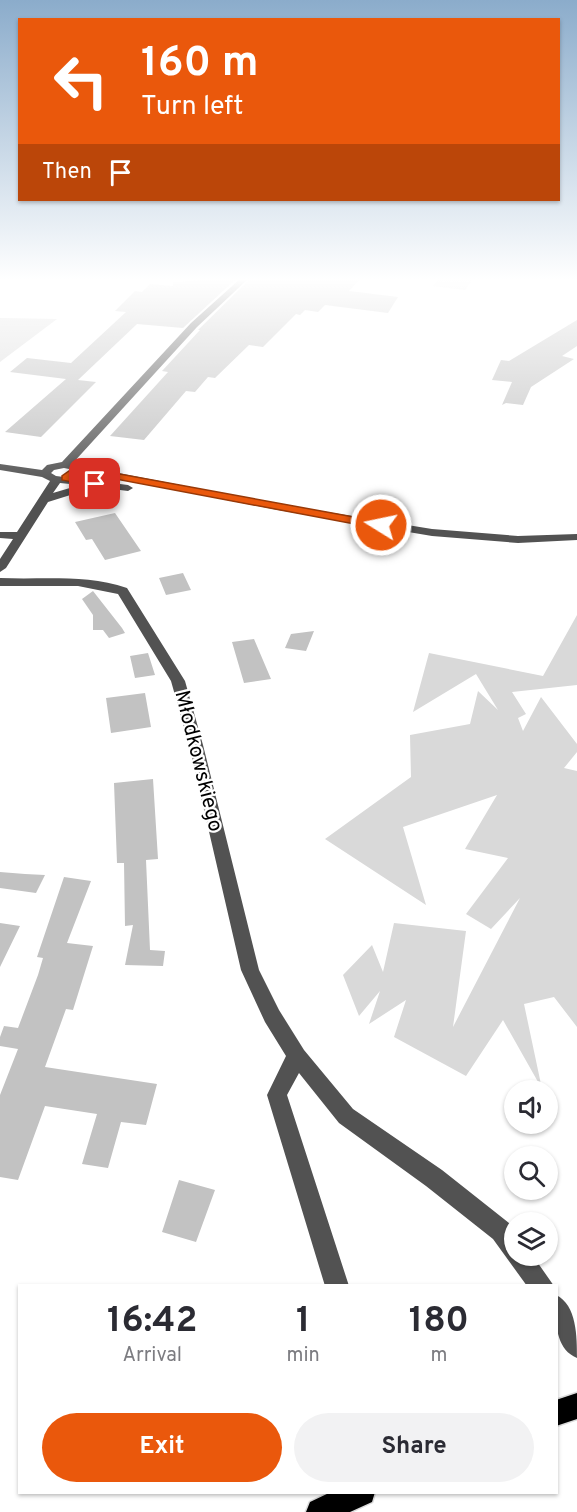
<!DOCTYPE html>
<meta charset="utf-8">
<style>
:root{--surface:#fff;--page:#f2f2f3;--text:#2b2b33;--muted:#7c7c81;--accent:#ea580c}
body{margin:0;font-family:Overpass,sans-serif;background:var(--page);color:var(--text);height:100vh;display:flex;flex-direction:column;font-size:22px;white-space:nowrap}
*{box-sizing:border-box;margin:0}
p{font-size:20px;color:var(--muted)}
.icon{flex:none;width:33px;height:33px;fill:none;stroke:currentColor;stroke-width:2;stroke-linecap:round;stroke-linejoin:round}
.map{position:relative;flex:1;overflow:hidden}
.sheet{position:absolute;left:18px;top:1284px;width:540px;height:210px;display:flex;flex-direction:column;background:var(--surface);border-radius:0px;box-shadow:0 2px 4px #0004}
.sheet>*{flex:none}
.guide{position:absolute;left:18px;top:18px;width:542px;height:183px;border-radius:0px;box-shadow:0 2px 4px #0004;background:#ea580c;color:#fff;overflow:hidden}
.buttons{position:absolute;left:504px;top:1080px;display:grid;gap:12px}
.buttons a{display:grid;place-items:center;width:54px;height:54px;border-radius:50%;background:var(--surface);box-shadow:0 2px 4px #0004;font-size:30px}
.pin{position:absolute;display:grid;place-items:center;width:51px;height:51px;color:#fff;margin:-26px;border-radius:12px;box-shadow:0 3px 9px #0006}
.me{position:absolute;width:66px;margin:-33px;rotate:280deg;stroke-linejoin:round;filter:drop-shadow(0 0 4px #0008)}
.turn{display:flex;align-items:center;gap:21px;height:126px;padding:0 24px;font-size:27px}
.turn .icon{width:78px;height:78px;stroke-width:2.5}
.turn b{display:block;font-size:42px;line-height:51px}
.then{display:flex;align-items:center;height:57px;padding:0 24px;background:#0003;gap:12px;font-size:22px}
.eta{display:flex;justify-content:space-evenly;align-items:center;height:102px;text-align:center}
.eta b{font-size:36px;font-weight:700;line-height:42px}
.primary-button{display:flex;gap:12px;margin-top:auto;padding:12px 24px}
.primary-button a{flex:1;height:69px;border-radius:36px;background:var(--accent);color:#fff;font-size:24px;font-weight:700;line-height:69px;text-align:center}
.primary-button a+a{background:var(--page);color:var(--text)}
.map>svg:first-child{display:block}
</style>
<div class="map">
<svg width="577" height="1512" viewBox="0 0 577 1512">
<rect width="100%" height="100%" fill="#fff"/>
<!-- green -->
<path fill="#d9d9d9" d="M 439,278 L 474,278 L 465,290 L 433,286 Z
M 0,318 L 57,319 L 0,362 Z
M 577,615 L 577,685 L 512,692 L 526,714 L 518,718 L 523,731 L 541,697 L 577,744 L 577,752 L 564,768 L 577,771 L 577,1027 L 554,997 L 524,1004 L 542,1089 L 503,1020 L 466,1076 L 394,1037 L 406,1000 L 369,1024 L 380,991 L 359,1016 L 343,975 L 372,945 L 383,972 L 394,923 L 466,931 L 453,1027 L 520,898 L 491,929 L 466,914 L 508,858 L 465,849 L 497,795 L 403,827 L 426,905 L 325,839 L 411,777 L 410,735 L 470,724 L 478,691 L 498,710 L 476,674 L 413,712 L 429,653 L 543,676 Z"/>
<!-- building -->
<path fill="#c2c2c2" d="M 237,278 L 183,328 L 137,324 L 78,380 L 96,382 L 41,437 L 5,432 L 66,379 L 10,372 L 27,358 L 71,363 L 126,312 L 115,311 L 135,291 L 142,292 L 150,284 L 173,286 L 173,282 Z
M 251,278 L 361,278 L 349,291 L 398,297 L 388,313 L 325,305 L 318,312 L 305,310 L 300,315 L 296,314 L 263,347 L 249,345 L 215,378 L 208,377 L 195,392 L 186,391 L 144,440 L 110,436 L 168,372 L 162,371 L 200,330 L 198,330 Z
M 577,320 L 577,346 L 562,356 L 574,359 L 531,387 L 523,405 L 506,403 L 502,405 L 512,382 L 492,380 L 501,360 L 509,361 Z
M 115,513 L 141,551 L 105,560 L 92,539 L 86,540 L 75,522 Z
M 183,573 L 191,590 L 166,595 L 159,578 Z
M 93,591 L 122,628 L 125,633 L 109,638 L 103,630 L 93,630 L 93,615 L 82,599 Z
M 314,631 L 306,651 L 285,648 L 291,634 Z
M 254,639 L 271,679 L 244,683 L 232,642 Z
M 148,653 L 155,675 L 135,678 L 130,656 Z
M 145,693 L 151,727 L 111,733 L 106,698 Z
M 153,779 L 158,859 L 146,860 L 150,950 L 165,951 L 163,966 L 125,965 L 133,925 L 125,926 L 124,863 L 117,863 L 114,783 Z
M 0,872 L 25,874 L 45,875 L 36,893 L 0,888 Z
M 64,877 L 91,881 L 67,943 L 93,946 L 73,1010 L 66,1009 L 45,1067 L 157,1084 L 146,1125 L 121,1122 L 108,1168 L 82,1164 L 97,1114 L 45,1106 L 18,1180 L 0,1177 L 0,1095 L 18,1049 L 0,1046 L 0,1037 L 4,1026 L 18,1028 L 38,975 L 43,958 L 37,957 Z
M 0,923 L 20,926 L 0,967 Z
M 179,1180 L 215,1190 L 196,1242 L 162,1232 Z"/>
<g fill="none" stroke-linecap="round" stroke-linejoin="round">
<defs>
<path id="major" d="M 577,1393 L 577,1419 L 556,1426 L 556,1400 Z
M 331,1492 L 375,1492 L 372,1502 L 350,1512 L 306,1512 L 310,1502 Z"/>
</defs>
<!-- major casing -->
<use href="#major" stroke="#dbdbdb" stroke-width="3"/>
<!-- minor -->
<path fill="#525252" fill-rule="evenodd" d="M 241,278 L 249,278 L 197,327 L 72,464 L 278,504 L 432,529 L 518,536 L 577,534 L 577,540 L 518,543 L 432,536 L 278,510 L 64,468 L 54,470 L 51,473 L 56,476 L 128,485 L 133,488 L 128,491 L 96,487 L 48,502 L 6,568 L 0,572 L 0,559 L 13,539 L 0,538 L 0,532 L 17,532 L 50,481 L 42,477 L 0,470 L 0,464 L 42,470 L 47,465 L 62,462 L 191,323 ZM 60,483 L 80,485 L 53,493 Z
M 0,578 C 43,580 85,574 127,588 L 185,681 L 203,745 L 259,970 L 279,1010 L 304,1050 L 353,1109 L 442,1170 L 509,1223 L 514,1230 L 514,1256 L 533,1256 L 554,1286 L 527,1286 L 493,1239 L 426,1186 L 339,1123 L 299,1073 L 287,1095 L 349,1286 L 325,1286 L 267,1095 L 286,1056 L 265,1022 L 241,970 L 189,745 L 171,681 L 118,594 L 78,586 L 0,586 Z
M 556,1295 C 577,1305 577,1337 577,1358 C 553,1348 556,1317 556,1295 Z"/>
<!-- major -->
<use href="#major" fill="#000" fill-rule="evenodd"/>
</g>
<!-- sky -->
<linearGradient id="sky" x2="0" y2="1"><stop stop-color="#8baccb"/><stop offset="0.57" stop-color="#fff"/><stop offset="1" stop-color="#fff" stop-opacity="0"/></linearGradient>
<rect width="577" height="490" fill="url(#sky)"/>
<!-- route -->
<path fill="#ea580c" stroke="#983908" stroke-width="1.5" d="M 76,466 L 381,522 L 386,525 L 381,529 L 79,472 L 76,477 L 100,484 L 95,487 L 62,480 L 62,476 Z"/>
<g text-anchor="middle" dominant-baseline="central" stroke-width="4.5" stroke-linejoin="round" paint-order="stroke">
<!-- street labels -->
<g font-size="21" fill="#000" stroke="#fff">
<text transform="translate(198 761) rotate(76)">Młodkowskiego</text>
</g>
</g>
</svg>
<div class="buttons">
<a><svg class="icon" aria-label="sound" viewBox="0 0 24 24"><path d="M4 9h4l5-4v14l-5-4H4zM17 9q2 3 0 6"/></svg></a>
<a><svg class="icon" aria-label="search" viewBox="0 0 24 24"><circle cx="10" cy="10" r="6"/><path d="M15 15l6 6"/></svg></a>
<a><svg class="icon" aria-label="layers" viewBox="0 0 24 24"><path d="M12 4l9 5-9 5-9-5zM3 14l9 5 9-5"/></svg></a>
</div>
<div class="pin" style="left:95px;top:484px;background:#d93025"><svg class="icon" aria-label="arrive" viewBox="0 0 24 24"><path d="M6 21V4h12l-3 4 3 4H6"/></svg></div>
<svg class="me" style="left:381px;top:525px" viewBox="-20 -20 40 40"><circle r="17" fill="#ea580c" stroke="#fff" stroke-width="3"/><path d="M0-11L8 9 0 5-8 9z" fill="#fff"/></svg>
<div class="guide">
<div class="turn"><svg class="icon" aria-label="left" viewBox="0 0 24 24"><path d="M17 20v-9H6M10 6l-5 5 5 5"/></svg><div><b>160 m</b>Turn left</div></div>
<div class="then">Then<svg class="icon" aria-label="arrive" viewBox="0 0 24 24"><path d="M6 21V4h12l-3 4 3 4H6"/></svg></div>
</div>
<section class="sheet">
<div class="eta">
<div><b>16:42</b><p>Arrival</p></div>
<div><b>1</b><p>min</p></div>
<div><b>180</b><p>m</p></div>
</div>
<div class="primary-button"><a>Exit</a><a>Share</a></div>
</section>
</div>
